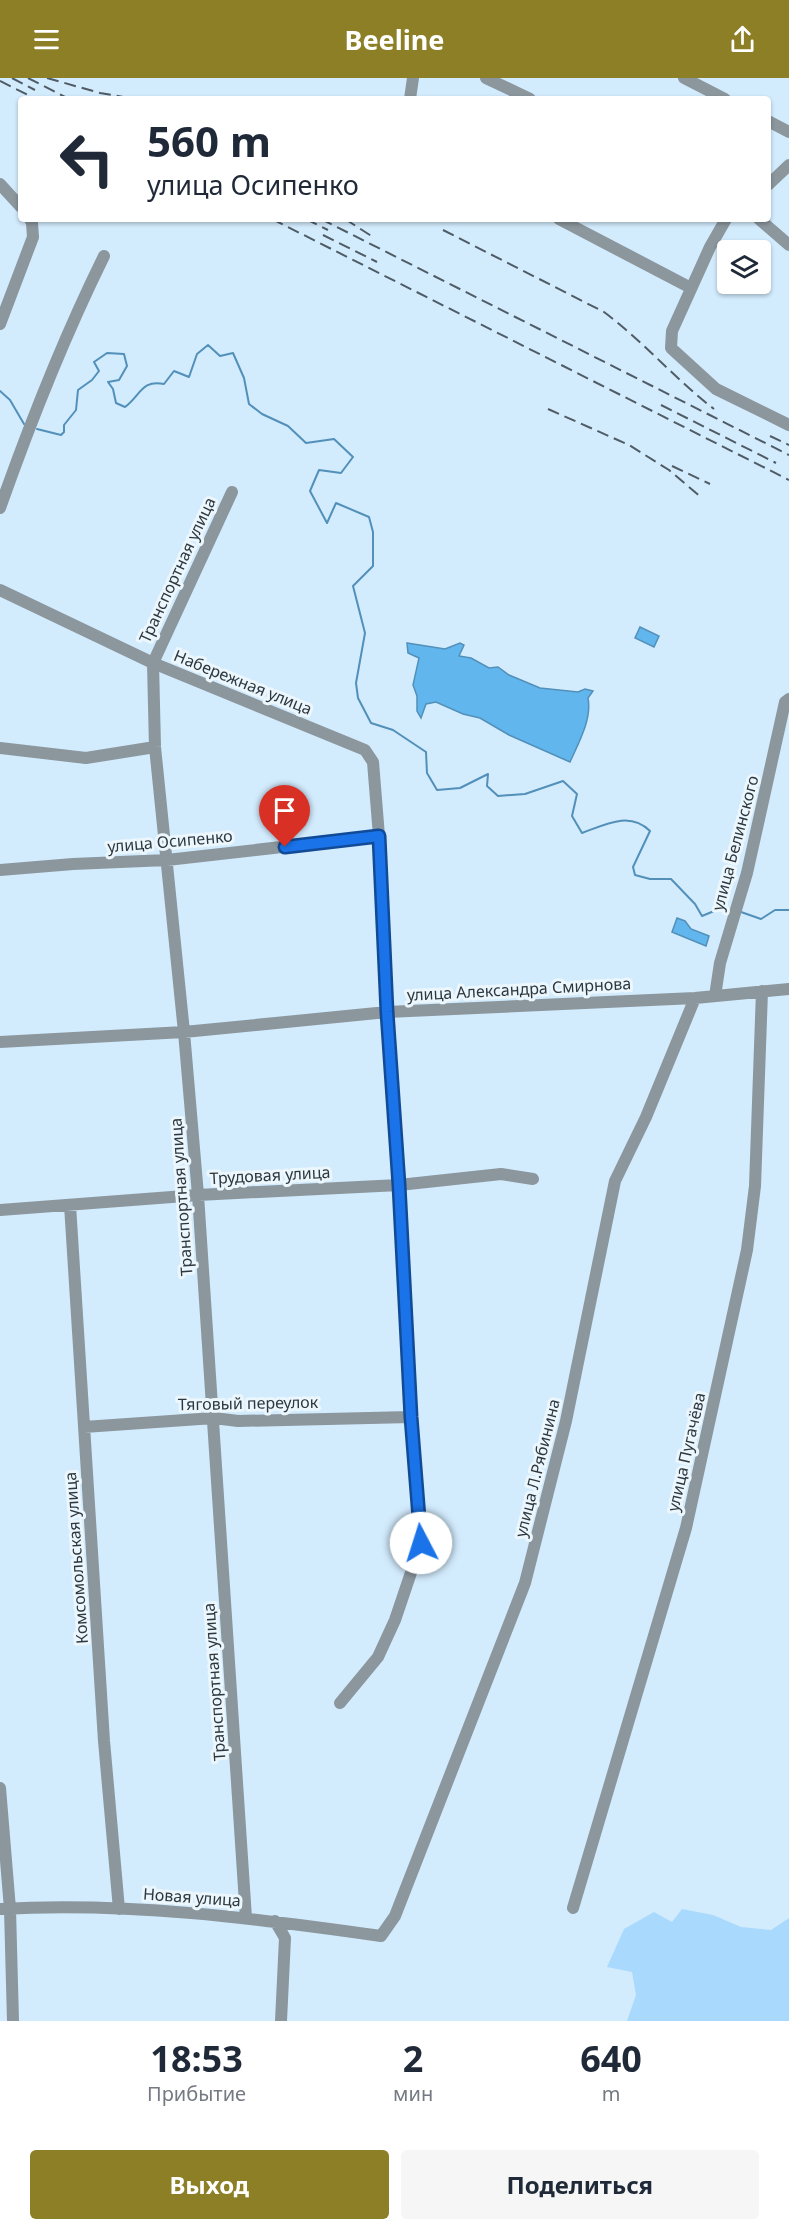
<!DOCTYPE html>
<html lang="ru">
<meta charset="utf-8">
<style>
:root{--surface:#fff;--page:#f6f6f7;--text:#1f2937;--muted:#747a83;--accent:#8d7f26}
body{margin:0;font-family:"Noto Sans",sans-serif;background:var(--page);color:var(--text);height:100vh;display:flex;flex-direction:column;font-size:22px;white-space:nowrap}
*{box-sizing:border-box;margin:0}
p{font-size:20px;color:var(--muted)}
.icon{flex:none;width:33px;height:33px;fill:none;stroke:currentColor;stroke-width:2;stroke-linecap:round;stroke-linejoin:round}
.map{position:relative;height:1943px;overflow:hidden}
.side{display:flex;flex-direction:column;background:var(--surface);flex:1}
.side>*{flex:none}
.hud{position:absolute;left:18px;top:18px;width:753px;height:126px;border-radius:6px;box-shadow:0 2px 4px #0004;background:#fff;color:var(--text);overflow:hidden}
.tools{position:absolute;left:717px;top:162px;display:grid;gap:12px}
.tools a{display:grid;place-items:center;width:54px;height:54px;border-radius:6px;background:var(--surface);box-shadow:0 2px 4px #0004;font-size:30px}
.pin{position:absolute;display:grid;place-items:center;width:51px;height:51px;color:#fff;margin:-62px -26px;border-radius:50% 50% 50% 0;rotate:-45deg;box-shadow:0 0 6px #0007}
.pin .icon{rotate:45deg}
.me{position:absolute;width:66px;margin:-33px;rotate:355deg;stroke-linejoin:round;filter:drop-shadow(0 0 4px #0008)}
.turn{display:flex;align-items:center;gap:21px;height:126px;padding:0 30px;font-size:27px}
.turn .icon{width:78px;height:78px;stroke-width:2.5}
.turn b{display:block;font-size:42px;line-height:51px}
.eta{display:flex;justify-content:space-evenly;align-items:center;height:102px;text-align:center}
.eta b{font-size:36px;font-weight:700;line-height:42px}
.cta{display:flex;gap:12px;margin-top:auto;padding:12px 30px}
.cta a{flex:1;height:69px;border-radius:6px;background:var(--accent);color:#fff;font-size:24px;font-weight:700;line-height:69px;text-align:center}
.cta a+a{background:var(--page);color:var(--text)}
header{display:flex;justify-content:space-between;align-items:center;height:78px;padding:0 30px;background:var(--accent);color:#fff;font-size:27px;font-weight:700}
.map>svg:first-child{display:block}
</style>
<header><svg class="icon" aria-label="menu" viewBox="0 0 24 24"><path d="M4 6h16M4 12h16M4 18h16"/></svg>Beeline<svg class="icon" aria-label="share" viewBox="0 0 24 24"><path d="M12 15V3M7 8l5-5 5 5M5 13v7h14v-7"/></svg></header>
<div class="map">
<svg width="789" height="1943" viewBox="0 0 789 1943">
<rect width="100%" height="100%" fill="#d2ebfd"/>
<!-- green -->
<path fill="#a9dafd" d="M 682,1831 L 713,1837 L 741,1849 L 771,1852 L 789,1840 L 789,1943 L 627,1943 L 636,1917 L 632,1894 L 607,1889 L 624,1851 L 654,1834 L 672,1844 Z"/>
<!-- water -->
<path fill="#62b6ee" stroke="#5290b9" stroke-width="1.5" d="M 640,549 L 659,558 L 654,569 L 635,560 Z
M 407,565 L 445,571 L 460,565 L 464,567 L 459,578 L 471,580 L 489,590 L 498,589 L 509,597 L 540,610 L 578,614 L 585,611 L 593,613 L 588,620 C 592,641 579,664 570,684 L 509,657 L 480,640 L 463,636 L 436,624 L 426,626 L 421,640 L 417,633 L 417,618 L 413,607 L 419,580 L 408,575 Z
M 677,840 L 685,843 L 691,851 L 709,858 L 706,868 L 672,854 Z"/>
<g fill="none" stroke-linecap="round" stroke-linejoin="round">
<!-- stream -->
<path stroke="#5290b9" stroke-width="2" d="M 0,313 L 10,322 L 24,346
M 37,351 L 61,357 L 64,354 L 64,347 L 76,332 L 78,312 L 92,302 L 99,293 L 94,284 L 107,275 L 124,276 L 127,288 L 119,302 L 108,304 L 113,311 L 116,325 L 125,329 C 140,318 142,301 164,306 L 174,293 L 189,299 L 197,276 L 208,267 L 220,278 L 233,275 L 244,300 L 249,326 L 262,336 L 288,348 L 306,365 L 334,361 L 353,379 L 341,395 L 319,392 L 310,413 L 327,445 L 336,425 L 369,439 L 373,454 L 373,488 L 353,508 L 365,555 L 356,605 L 358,620 L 371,645 L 393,652 L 426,674 L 427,695 L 437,712 L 460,710 L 488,696 L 487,708 L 498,718 L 525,716 L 563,703 L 577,716 L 572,738 L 582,755 C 606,746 630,733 650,753 L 633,789 L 635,797 L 650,801 L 671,801 L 695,826 L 702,838 L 719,831 L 727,832
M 741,834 L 761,841 L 775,832 L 789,832"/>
<!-- minor -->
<path stroke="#8b969d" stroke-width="12" d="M 486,0 L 530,21
M 684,0 L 725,21
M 410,21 L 413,0
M 768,43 L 789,54
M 0,106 L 21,129
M 768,107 L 789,87
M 559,141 L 691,210
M 726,141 L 710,169 L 672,253 L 671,270 L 716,311 L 789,347
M 759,141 L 789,167
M 0,246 L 33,159 L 32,145 L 30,141
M 232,414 L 153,585 L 155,669 L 184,954 L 198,1117 L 246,1840
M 0,430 C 30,345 64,259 104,178
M 0,512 L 153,585 L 365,672 L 373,684 L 379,758 L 387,934 L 399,1107 L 411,1339 L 421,1465 L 395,1542 L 378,1579 L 340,1625
M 0,670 L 86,680 L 155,669
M 0,792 L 73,786 L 167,782 L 379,758
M 715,918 L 720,885 L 747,795 L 785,624 L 789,621
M 0,964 L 184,954 L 387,934 L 695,920 L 789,911
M 70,1127 L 104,1663 L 119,1831
M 0,1132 L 198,1117 L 399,1107 L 501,1096 L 533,1101
M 84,1349 L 214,1340 L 238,1343 L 411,1339
M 0,1710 L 10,1831 L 13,1943
M 573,1830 L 686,1450 L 747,1172 L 755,1108 L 762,913
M 0,1831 C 128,1824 255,1840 381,1858 L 395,1838 L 525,1505 L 566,1343 L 615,1103 L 646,1039 L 695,920
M 275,1843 L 285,1860 L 281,1943"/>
<!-- rail -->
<path stroke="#4f5c65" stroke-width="2" stroke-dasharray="12 6" stroke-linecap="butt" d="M 12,0 L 35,12
M 28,0 L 69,21
M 47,0 L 100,15 L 135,21
M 0,3 L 36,21
M 272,141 L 789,402
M 306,141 L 328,152
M 321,141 L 789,377
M 345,141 L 373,159
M 443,152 L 604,234 C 643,263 675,301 714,331
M 323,157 L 377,184
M 661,327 L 776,385
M 548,331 L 629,367 L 669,392 L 702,420
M 770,358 L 789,367
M 672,388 L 710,406"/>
</g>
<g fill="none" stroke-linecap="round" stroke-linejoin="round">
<defs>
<path id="route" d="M 285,769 L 379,758 L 387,934 L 399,1107 L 411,1339 L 421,1465"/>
</defs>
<!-- route casing -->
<use href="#route" stroke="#114b97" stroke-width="15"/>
<!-- route -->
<use href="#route" stroke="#1a73e8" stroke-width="10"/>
</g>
<g text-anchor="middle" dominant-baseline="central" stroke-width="6" stroke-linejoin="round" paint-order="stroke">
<!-- street labels -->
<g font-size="16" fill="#2d373e" stroke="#ecf6fd">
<text transform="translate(177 492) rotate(-65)">Транспортная улица</text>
<text transform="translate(243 604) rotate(22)">Набережная улица</text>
<text transform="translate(170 763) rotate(-5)">улица Осипенко</text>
<text transform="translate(735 765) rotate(-75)">улица Белинского</text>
<text transform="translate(519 911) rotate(-3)">улица Александра Смирнова</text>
<text transform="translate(270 1097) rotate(-3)">Трудовая улица</text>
<text transform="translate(181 1119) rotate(-94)">Транспортная улица</text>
<text transform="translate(248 1325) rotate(-1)">Тяговый переулок</text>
<text transform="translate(686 1374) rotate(-77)">улица Пугачёва</text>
<text transform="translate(537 1390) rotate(-76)">улица Л.Рябинина</text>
<text transform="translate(76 1480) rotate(-94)">Комсомольская улица</text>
<text transform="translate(214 1604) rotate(-94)">Транспортная улица</text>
<text transform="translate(192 1819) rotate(4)">Новая улица</text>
</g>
</g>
</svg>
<div class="tools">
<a><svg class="icon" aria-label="layers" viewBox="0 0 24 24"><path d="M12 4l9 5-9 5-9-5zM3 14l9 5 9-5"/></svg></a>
</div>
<div class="pin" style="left:285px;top:769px;background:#d93025"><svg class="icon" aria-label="arrive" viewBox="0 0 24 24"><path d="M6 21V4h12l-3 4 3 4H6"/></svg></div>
<svg class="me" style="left:421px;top:1465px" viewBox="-20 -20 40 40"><circle r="19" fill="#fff"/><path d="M0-13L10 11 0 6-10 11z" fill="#1a73e8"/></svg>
<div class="hud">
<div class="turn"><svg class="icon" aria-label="left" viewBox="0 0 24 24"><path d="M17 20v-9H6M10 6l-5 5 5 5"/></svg><div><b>560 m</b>улица Осипенко</div></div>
</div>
</div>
<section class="side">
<div class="eta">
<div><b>18:53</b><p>Прибытие</p></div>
<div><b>2</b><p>мин</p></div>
<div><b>640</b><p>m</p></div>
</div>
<div class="cta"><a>Выход</a><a>Поделиться</a></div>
</section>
